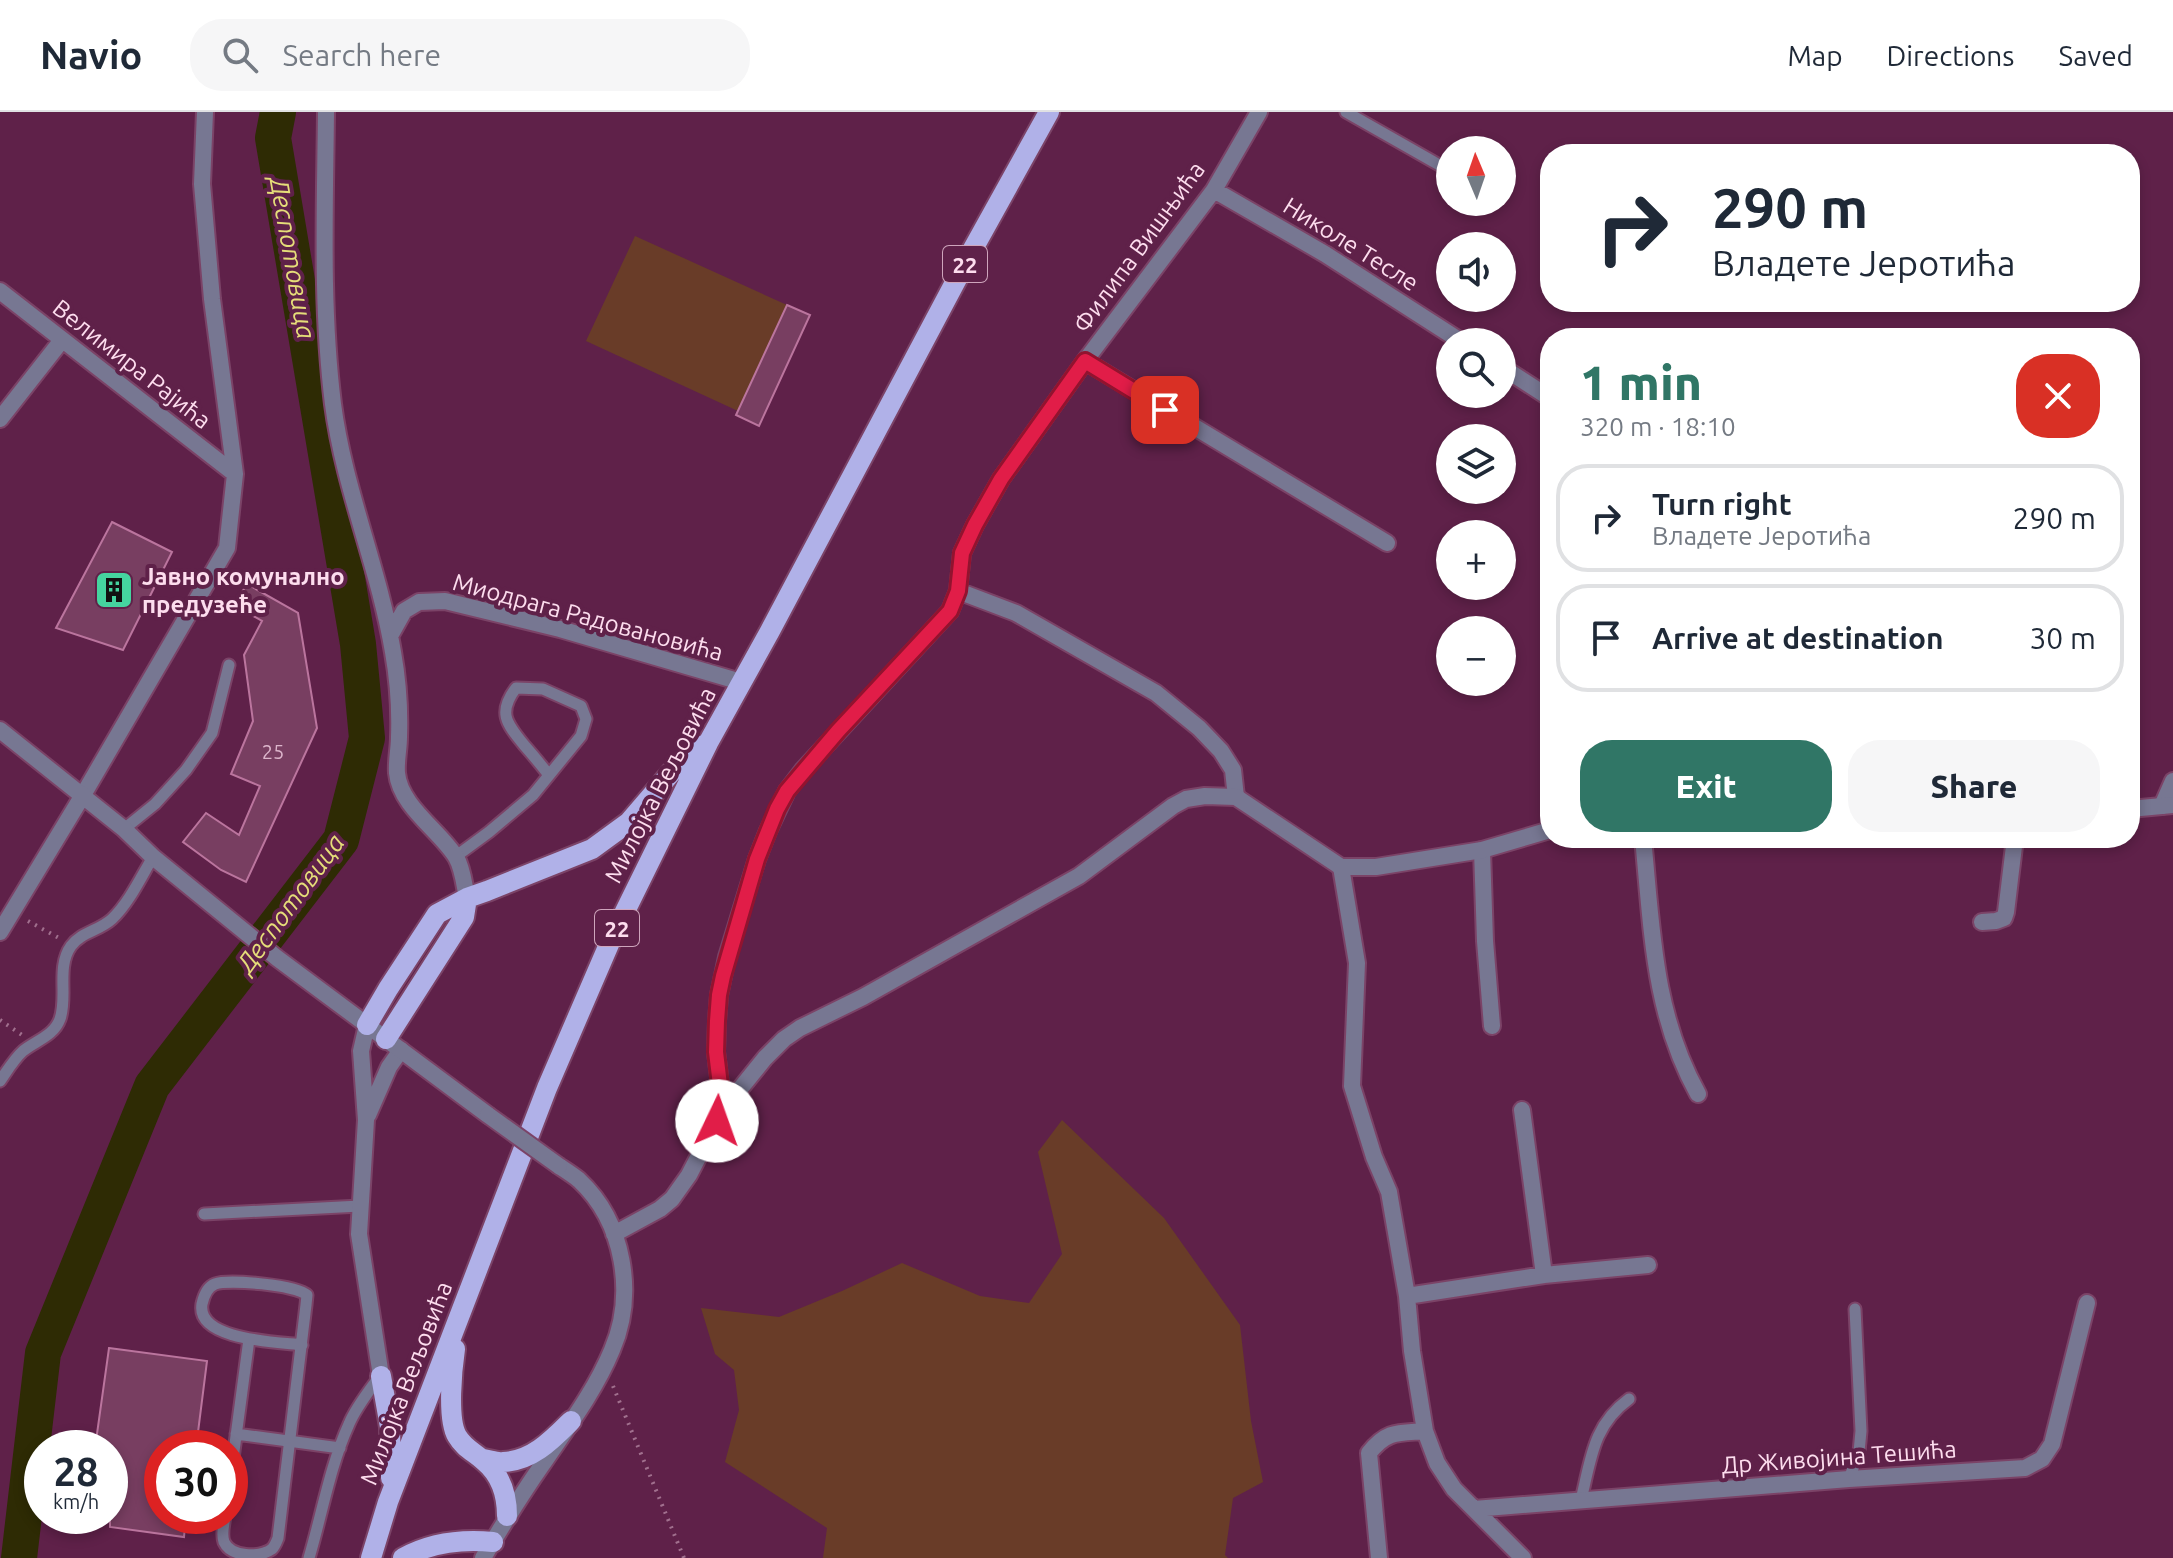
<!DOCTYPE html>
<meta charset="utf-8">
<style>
:root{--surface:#fff;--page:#f6f6f7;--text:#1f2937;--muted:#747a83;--line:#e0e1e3;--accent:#307666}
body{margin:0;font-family:Ubuntu,sans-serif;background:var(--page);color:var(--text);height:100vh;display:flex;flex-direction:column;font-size:30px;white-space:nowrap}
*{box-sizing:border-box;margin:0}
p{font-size:26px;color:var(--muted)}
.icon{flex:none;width:44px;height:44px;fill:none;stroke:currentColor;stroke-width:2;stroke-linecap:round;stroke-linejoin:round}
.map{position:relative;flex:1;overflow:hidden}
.sheet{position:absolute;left:1540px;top:216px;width:600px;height:520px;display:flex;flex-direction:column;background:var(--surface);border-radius:32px;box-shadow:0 4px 12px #0003}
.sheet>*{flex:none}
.guide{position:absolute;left:1540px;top:32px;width:600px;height:168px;border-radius:32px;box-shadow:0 4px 12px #0003;background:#fff;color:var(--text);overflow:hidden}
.needle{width:52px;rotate:358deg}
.controls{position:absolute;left:1436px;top:24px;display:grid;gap:16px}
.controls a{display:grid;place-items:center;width:80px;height:80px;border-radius:50%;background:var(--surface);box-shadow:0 4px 12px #0003;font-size:40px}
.speed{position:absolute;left:24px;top:1318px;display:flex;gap:16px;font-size:40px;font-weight:700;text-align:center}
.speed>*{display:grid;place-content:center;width:104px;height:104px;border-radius:50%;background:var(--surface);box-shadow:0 4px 12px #0003;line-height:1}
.speed small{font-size:20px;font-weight:400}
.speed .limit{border:12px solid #d22;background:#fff;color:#111}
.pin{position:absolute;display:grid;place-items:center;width:68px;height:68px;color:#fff;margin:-34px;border-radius:16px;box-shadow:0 4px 12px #0006}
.me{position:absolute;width:88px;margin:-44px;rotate:3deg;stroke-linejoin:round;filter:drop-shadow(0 0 6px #0008)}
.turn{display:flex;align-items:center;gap:28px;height:168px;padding:0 40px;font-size:36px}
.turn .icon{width:104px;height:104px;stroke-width:2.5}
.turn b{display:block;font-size:56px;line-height:68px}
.round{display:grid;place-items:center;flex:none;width:84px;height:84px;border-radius:32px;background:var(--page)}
.headline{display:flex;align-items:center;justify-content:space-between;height:136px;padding:0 40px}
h1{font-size:48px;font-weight:800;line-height:60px;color:var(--accent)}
.button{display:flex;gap:16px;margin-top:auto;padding:16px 40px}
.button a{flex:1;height:92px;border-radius:32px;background:var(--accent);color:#fff;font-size:32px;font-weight:800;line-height:92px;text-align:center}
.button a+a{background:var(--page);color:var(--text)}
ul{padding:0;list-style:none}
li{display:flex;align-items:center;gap:24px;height:108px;margin:0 16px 12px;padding:0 24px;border:4px solid var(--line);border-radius:32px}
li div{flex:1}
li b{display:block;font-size:30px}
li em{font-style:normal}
header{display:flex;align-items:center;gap:48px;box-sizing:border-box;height:112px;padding:0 40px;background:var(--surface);border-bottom:2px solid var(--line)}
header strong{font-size:38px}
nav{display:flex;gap:44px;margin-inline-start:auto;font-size:28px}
.search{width:560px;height:72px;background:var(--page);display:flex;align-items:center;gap:20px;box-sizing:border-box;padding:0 28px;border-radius:32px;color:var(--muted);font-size:30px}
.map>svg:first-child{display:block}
</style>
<header>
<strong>Navio</strong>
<div class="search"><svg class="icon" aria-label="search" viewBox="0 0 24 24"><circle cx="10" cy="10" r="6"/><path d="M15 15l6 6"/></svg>Search here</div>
<nav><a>Map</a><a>Directions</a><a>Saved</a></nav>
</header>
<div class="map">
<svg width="2173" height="1446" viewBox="0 0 2173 1446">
<rect width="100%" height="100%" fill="#5f2149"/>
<!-- green -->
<path fill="#693c28" d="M 635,124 L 787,193 L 738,299 L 586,229 Z
M 1062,1008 L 1164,1106 L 1240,1213 L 1251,1309 L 1263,1370 L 1233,1386 L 1225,1443 L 1228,1446 L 823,1446 L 827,1416 L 725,1350 L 739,1298 L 734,1258 L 715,1242 L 701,1196 L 779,1205 L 842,1179 L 902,1151 L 980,1184 L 1029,1191 L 1062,1142 L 1038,1040 Z"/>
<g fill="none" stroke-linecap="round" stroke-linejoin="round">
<!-- river -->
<path stroke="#2e2b04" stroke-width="36" d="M 19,1446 L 43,1241 L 152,974 L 341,728 L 367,626 L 358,532 L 273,26 L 278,0"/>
</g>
<!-- building -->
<path fill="#783e61" stroke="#bb759e" stroke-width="2" d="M 787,193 L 810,203 L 759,314 L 736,303 Z
M 112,410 L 172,440 L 123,538 L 56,516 Z
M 247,472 L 298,501 L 317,616 L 246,770 L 221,758 L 183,730 L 206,701 L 239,723 L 260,674 L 231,662 L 253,609 L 244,543 L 262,509 L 234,493 Z
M 109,1236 L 207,1249 L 196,1336 L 162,1336 L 162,1404 L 186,1404 L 184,1425 L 110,1415 L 110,1336 L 95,1336 Z"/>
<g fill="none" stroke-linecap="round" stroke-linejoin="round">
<defs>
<path id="service" d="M 1346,0 L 1441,54
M 124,717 L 155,692 L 186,658 L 212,621 L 229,553
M 455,745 L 489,720 L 533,683 L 581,624 L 586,607 L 581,594 L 543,577 L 516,576 C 497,601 507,612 524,633 C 533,643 541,653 549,663
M 0,969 C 7,959 14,947 23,939 C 35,929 54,924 60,907 C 68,885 56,855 71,834 C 81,820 99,819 112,807 C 129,791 141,765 153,745
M 204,1102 L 360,1094
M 236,1322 L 340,1336
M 1849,1367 L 1859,1340 L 1861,1319 L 1855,1197
M 230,1369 L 249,1227
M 1581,1388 C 1591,1347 1593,1313 1629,1287
M 225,1404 C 224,1412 221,1422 224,1430 C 231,1445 259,1446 272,1437 C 275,1434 276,1431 278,1426 L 306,1193 L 307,1183 C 297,1173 228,1167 215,1172 C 207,1175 204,1183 202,1192 C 196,1228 277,1230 302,1233
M 309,1446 C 322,1402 330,1354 349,1312 C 356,1295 369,1279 380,1264"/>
<path id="minor" d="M 326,0 C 325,97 321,195 333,292 C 344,377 379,456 393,540 C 398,568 400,597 399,625 C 399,637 396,649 397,661 C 400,694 440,719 456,745 C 463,757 464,772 467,786
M 1214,78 L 1325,142 L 1462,230
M 0,179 L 235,362
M 1085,249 L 1387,431
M 1502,255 L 1550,286
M 0,307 L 62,228
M 958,479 L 1016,501 L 1156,581 L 1199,616 L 1221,639 L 1233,658 L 1236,685
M 390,524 L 404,499 L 419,490 L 445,489 L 560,517 L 741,570
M 83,683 L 227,436 L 235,362 L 212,187 L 202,72 L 205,0
M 2162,694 L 2173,669
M 1643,726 C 1652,816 1653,901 1698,982
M 1482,738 L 1485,829 L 1492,914
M 1341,755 L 1357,851 L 1352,974 L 1374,1045 L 1389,1080 L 1407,1184 L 1412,1239 L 1425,1319 L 1437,1351 L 1454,1377 L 1523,1446
M 1982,810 L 1996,809 L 2004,806 L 2006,800 L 2015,726
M 367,913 L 361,939 L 366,1008 L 359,1122 L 381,1264
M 1522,998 L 1544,1163
M 368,1003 L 389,955 L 401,938
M 717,1009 L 720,973 L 716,940 L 717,909 L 719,883 L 727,845 L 757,747 L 768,719 L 787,679 L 803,658 L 950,499 L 958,479 L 962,441 L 975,413 L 1001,367 L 1085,249 L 1214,78 L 1259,0
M 1407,1184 L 1544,1163 L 1648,1153
M 1474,1397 L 1849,1367 L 2025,1356 L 2042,1347 L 2052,1332 L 2087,1191
M 1379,1446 L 1369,1341 C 1387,1318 1399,1321 1425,1319"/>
<path id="tertiary" d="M 0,618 L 124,717 L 153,745 L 277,846 L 488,1003
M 2130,697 L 2173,693
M 0,820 L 83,683
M 614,1122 L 660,1097 L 672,1087 L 689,1063 L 717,1009 L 740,977 L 765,946 L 784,927 L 800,916 L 863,885 L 1079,764 L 1173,694 L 1186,687 L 1205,684 L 1236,685 L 1341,755 L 1376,755 L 1482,738 L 1550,718
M 483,1446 C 502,1414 521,1383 542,1353 C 567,1316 595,1279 612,1238 C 636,1182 624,1110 579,1068 C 573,1063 565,1058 559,1054"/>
<path id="primary" d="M 367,913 L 388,877 L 437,802 L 467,786 L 487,779 L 592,737 L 629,710 L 677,654 L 704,633
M 386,927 L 464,805 L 467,786
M 455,1237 C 452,1257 447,1307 457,1324 C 464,1336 474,1340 484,1349 C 501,1363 507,1384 507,1404
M 381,1264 L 390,1315 L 391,1366
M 483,1347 C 490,1348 497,1351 503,1350 C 532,1349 552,1328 571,1309
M 371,1446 L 388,1390 L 547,976 L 610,830 L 708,631 L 770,519 L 968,146 L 1049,0
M 403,1446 C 430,1431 462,1427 493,1430"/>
</defs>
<!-- service casing -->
<use href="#service" stroke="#7b4367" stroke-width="15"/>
<!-- minor casing -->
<use href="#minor" stroke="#7b4367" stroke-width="20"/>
<!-- tertiary casing -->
<use href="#tertiary" stroke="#7b4367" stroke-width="20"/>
<!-- primary casing -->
<use href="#primary" stroke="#7b4367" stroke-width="24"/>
<!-- path -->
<path stroke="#a1708e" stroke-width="4" stroke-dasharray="2 6" stroke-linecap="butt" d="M 28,809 L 59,826
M 0,908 L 22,923
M 613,1274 L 684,1446"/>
<!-- service -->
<use href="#service" stroke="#777792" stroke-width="11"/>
<!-- minor -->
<use href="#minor" stroke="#777792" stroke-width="16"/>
<!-- tertiary -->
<use href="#tertiary" stroke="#777792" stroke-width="16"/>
<!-- primary -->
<use href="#primary" stroke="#b0b1e8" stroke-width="20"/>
<defs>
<path id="tertiary-bridge" d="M 488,1003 L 559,1054"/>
</defs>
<!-- tertiary-bridge casing -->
<use href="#tertiary-bridge" stroke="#7b4367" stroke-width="20" stroke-linecap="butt"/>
<!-- tertiary-bridge -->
<use href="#tertiary-bridge" stroke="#777792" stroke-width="16"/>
</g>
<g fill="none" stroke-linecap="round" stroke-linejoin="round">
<defs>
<path id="route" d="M 717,1009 L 720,973 L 716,940 L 717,909 L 719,883 L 723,864 L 757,747 L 777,697 L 787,679 L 838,619 L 950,499 L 958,479 L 962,441 L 975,413 L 1001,367 L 1085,249 L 1165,298"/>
</defs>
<!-- route casing -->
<use href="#route" stroke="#92132f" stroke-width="20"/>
<!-- route -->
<use href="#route" stroke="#e11d48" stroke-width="14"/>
</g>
<!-- icons -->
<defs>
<symbol id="building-square" viewBox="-11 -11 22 22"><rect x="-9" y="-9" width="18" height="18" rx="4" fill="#45d49f" stroke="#5f2149"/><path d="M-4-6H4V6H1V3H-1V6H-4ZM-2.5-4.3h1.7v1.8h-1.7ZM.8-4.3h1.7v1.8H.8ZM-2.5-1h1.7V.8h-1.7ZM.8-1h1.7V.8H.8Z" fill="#111"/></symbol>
</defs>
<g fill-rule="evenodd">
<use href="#building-square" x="92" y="456" width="44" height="44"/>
</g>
<g text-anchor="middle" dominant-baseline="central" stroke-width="8" stroke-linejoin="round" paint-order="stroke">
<!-- number labels -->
<g font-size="20" fill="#dcb5cb">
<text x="273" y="639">25</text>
</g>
<!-- shield labels -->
<g fill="#5f2149" stroke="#cea5bc" stroke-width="2">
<rect x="943" y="134" width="44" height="36" rx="6"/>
<rect x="595" y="798" width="44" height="36" rx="6"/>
</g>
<g font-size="22" font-weight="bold" fill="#fdddee">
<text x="965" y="152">22</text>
<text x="617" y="816">22</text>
</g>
<!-- street labels -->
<g font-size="24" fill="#fdddee" stroke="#5f2149">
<text transform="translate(1351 132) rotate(32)">Николе Тесле</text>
<text transform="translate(1139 135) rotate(-54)">Филипа Вишњића</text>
<text transform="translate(132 252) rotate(38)">Велимира Рајића</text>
<text transform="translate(588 505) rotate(15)">Миодрага Радовановића</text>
<text transform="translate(660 673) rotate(-63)">Милојка Вељовића</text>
<text transform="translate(406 1271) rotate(-69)">Милојка Вељовића</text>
<text transform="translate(1839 1345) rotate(-4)">Др Живојина Тешића</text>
</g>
<!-- poi labels -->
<g font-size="24" font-weight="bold" fill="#fdddee" stroke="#5f2149" text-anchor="start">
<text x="142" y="464">Јавно комунално<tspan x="142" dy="28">предузеће</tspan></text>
</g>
<!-- water labels -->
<g font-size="26" font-style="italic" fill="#e5dd79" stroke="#5f2149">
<text transform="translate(293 146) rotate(80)">Деспотовица</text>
<text transform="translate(290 791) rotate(-54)">Деспотовица</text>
</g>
</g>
</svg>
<div class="controls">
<a><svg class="needle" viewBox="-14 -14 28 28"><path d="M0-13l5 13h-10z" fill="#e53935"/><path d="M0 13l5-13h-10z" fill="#747a83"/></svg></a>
<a><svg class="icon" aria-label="sound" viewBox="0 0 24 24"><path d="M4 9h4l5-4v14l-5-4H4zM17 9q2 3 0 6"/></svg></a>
<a><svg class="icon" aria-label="search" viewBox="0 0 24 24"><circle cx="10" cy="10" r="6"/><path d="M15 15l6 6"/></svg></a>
<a><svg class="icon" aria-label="layers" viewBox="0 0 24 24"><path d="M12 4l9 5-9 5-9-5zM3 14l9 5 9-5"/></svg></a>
<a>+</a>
<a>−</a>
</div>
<div class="speed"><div>28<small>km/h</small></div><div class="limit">30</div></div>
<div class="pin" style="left:1165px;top:298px;background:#d93025"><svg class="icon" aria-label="arrive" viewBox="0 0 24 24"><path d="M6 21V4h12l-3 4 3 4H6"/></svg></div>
<svg class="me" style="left:717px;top:1009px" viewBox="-20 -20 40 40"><circle r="19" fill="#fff"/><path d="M0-13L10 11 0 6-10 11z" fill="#e11d48"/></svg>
<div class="guide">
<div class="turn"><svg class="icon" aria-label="right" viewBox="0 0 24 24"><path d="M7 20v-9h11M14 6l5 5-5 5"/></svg><div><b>290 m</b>Владете Јеротића</div></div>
</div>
<section class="sheet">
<div class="headline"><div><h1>1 min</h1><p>320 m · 18:10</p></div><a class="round" style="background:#d93025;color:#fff"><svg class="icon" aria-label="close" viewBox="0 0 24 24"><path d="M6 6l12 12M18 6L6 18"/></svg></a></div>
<ul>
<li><svg class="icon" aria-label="right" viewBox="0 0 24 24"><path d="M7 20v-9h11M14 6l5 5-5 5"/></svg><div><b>Turn right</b><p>Владете Јеротића</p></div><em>290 m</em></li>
<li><svg class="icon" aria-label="arrive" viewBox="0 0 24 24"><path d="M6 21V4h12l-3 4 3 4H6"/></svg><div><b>Arrive at destination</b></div><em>30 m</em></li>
</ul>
<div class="button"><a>Exit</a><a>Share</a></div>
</section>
</div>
